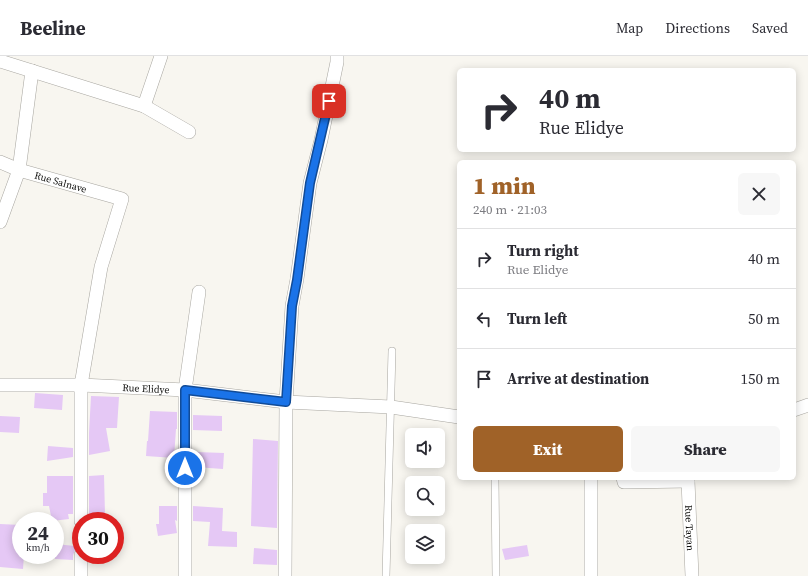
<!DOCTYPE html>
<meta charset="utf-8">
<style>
:root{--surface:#fff;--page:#f7f7f7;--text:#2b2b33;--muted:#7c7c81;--line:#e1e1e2;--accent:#a06228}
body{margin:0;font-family:"Source Serif 4",serif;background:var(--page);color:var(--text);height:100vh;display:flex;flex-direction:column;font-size:15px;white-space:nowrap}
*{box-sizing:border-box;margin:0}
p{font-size:13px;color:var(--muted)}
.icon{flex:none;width:22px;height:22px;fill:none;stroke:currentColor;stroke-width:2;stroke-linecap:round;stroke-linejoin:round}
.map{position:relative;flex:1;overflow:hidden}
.drawer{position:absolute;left:457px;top:104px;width:339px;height:320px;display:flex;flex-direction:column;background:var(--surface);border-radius:6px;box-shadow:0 2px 10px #0003}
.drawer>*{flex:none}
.guide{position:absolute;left:457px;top:12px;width:339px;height:84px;border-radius:6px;box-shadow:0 2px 10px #0003;background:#fff;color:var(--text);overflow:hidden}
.controls{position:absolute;left:405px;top:372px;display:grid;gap:8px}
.controls a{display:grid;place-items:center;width:40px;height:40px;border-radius:6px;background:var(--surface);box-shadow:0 2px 10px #0003;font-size:20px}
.speed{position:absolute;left:12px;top:456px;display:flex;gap:8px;font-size:20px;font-weight:700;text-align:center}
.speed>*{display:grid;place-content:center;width:52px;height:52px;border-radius:50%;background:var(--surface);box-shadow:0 2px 10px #0003;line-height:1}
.speed small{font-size:10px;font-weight:400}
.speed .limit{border:6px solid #d22;background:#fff;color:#111}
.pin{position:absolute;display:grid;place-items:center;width:34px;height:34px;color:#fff;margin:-17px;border-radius:8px;box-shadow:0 2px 6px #0006}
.me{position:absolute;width:44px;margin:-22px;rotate:0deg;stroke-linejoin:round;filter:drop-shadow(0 0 3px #0008)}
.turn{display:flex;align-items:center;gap:14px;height:84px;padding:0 16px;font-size:18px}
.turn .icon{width:52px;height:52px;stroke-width:2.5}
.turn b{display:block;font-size:28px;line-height:34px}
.round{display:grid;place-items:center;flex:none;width:42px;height:42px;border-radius:6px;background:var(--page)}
.headline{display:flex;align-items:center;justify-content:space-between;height:68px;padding:0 16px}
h1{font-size:24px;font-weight:800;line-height:30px;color:var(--accent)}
.cta{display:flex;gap:8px;margin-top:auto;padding:8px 16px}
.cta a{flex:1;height:46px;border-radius:6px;background:var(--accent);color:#fff;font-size:16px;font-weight:800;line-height:46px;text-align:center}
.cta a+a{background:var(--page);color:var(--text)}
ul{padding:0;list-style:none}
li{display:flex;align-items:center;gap:12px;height:60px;padding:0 16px;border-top:1px solid var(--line)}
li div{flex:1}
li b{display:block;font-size:15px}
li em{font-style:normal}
header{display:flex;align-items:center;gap:24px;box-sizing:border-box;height:56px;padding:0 20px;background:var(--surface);border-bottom:1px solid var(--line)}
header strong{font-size:19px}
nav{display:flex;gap:22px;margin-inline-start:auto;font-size:14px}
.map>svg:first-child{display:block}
</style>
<header>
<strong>Beeline</strong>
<nav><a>Map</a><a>Directions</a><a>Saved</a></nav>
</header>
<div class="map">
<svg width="808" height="520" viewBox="0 0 808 520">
<rect width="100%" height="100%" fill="#f8f6f0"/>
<!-- building -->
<path fill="#e5c8f5" d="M 35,337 L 63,339 L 62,354 L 34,352 Z
M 91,340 L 119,341 L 117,372 L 106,372 L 110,395 L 89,399 L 89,377 Z
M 150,355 L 177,356 L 177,373 L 176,373 L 174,402 L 146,400 L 147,385 L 148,385 Z
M 193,359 L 222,360 L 222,375 L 193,374 Z
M 0,360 L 20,361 L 19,377 L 0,376 Z
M 253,383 L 278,385 L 277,472 L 251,470 Z
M 48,390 L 73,392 L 73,401 L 47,405 Z
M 196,396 L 224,397 L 223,413 L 195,411 Z
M 104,419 L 105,458 L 89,458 L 89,420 Z
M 47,420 L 73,420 L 73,458 L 68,458 L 69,463 L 52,465 L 49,450 L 43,450 L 43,437 L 47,437 Z
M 159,450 L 177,450 L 177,465 L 175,464 L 177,477 L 158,480 L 156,468 L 159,468 Z
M 193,450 L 223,452 L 222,475 L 237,476 L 237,491 L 208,490 L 210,466 L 193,465 Z
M 0,468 L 21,469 L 21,499 L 24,499 L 23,513 L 0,511 Z
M 55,488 L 75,490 L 75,494 L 73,499 L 73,504 L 55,503 Z
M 527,489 L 529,500 L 505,504 L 502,493 Z
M 254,492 L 277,494 L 277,509 L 253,508 Z"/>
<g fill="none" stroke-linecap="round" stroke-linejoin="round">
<defs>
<path id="lane" d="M 495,422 L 496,520
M 386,520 L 392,295"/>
<g id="street">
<path d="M 0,5 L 144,50 L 189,76"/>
<path d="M 144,50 L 161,0"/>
<path id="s1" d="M 0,106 L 19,114 L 122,143 L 101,211 L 81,329 L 81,465"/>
<path d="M 0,166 L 19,114 L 32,15"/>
<path id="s2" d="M 0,329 L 81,329 L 185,334 L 286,346 L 391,351 L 459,361"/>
<path d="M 794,354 L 808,349"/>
<path d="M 623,422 L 624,426 L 688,425"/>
<path id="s3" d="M 688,425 L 692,520"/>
<path d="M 81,499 L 81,520"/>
<path d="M 185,520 L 185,334 L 199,236"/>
<path d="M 285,520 L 286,346 L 292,250 L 297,223 L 310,127 L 321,84 L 337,6 L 337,0"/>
<path d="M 591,520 L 591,422"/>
</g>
</defs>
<!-- lane casing -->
<use href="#lane" stroke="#a8a6a0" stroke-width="8"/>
<!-- street casing -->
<use href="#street" stroke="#a8a6a0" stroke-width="14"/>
<!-- lane -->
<use href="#lane" stroke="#fff" stroke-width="7"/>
<!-- street -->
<use href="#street" stroke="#fff" stroke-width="13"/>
</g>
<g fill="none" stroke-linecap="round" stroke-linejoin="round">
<defs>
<path id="route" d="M 185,412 L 185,334 L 286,346 L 292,250 L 297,224 L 310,127 L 329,45"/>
</defs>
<!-- route casing -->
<use href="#route" stroke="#114b97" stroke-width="10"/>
<!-- route -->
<use href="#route" stroke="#1a73e8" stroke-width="7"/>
</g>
<g text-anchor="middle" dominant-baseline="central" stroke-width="3" stroke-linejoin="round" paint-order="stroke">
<!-- street labels -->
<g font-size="10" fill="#0e0e0c" stroke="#fff">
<text stroke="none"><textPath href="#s1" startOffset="64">Rue Salnave</textPath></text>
<text stroke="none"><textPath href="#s2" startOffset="146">Rue Elidye</textPath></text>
<text stroke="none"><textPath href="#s3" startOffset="47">Rue Tayan</textPath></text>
</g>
</g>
</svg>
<div class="controls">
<a><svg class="icon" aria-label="sound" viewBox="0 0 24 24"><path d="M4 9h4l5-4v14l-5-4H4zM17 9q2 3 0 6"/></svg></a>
<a><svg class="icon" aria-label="search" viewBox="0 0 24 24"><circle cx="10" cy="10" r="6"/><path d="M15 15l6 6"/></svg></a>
<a><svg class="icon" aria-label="layers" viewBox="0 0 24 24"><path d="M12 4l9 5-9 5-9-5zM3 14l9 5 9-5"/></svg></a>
</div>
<div class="speed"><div>24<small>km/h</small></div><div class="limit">30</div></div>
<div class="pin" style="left:329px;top:45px;background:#d93025"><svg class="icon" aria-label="arrive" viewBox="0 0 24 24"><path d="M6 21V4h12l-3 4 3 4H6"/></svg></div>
<svg class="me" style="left:185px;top:412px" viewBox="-20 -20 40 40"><circle r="17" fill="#1a73e8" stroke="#fff" stroke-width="3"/><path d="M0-11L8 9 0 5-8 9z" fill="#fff"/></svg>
<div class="guide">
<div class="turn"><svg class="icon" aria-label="right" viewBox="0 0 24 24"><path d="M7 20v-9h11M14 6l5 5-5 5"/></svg><div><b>40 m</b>Rue Elidye</div></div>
</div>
<section class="drawer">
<div class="headline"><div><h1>1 min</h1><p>240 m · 21:03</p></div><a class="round"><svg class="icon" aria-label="close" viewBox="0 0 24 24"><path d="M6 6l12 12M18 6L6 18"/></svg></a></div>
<ul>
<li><svg class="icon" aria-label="right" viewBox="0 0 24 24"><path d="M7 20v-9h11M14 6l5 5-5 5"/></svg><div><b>Turn right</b><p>Rue Elidye</p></div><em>40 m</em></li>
<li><svg class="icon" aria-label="left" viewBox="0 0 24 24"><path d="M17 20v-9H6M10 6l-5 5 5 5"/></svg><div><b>Turn left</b></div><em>50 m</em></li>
<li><svg class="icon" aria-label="arrive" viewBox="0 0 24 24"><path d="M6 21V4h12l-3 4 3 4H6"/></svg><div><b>Arrive at destination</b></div><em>150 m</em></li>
</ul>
<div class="cta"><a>Exit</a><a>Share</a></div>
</section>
</div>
